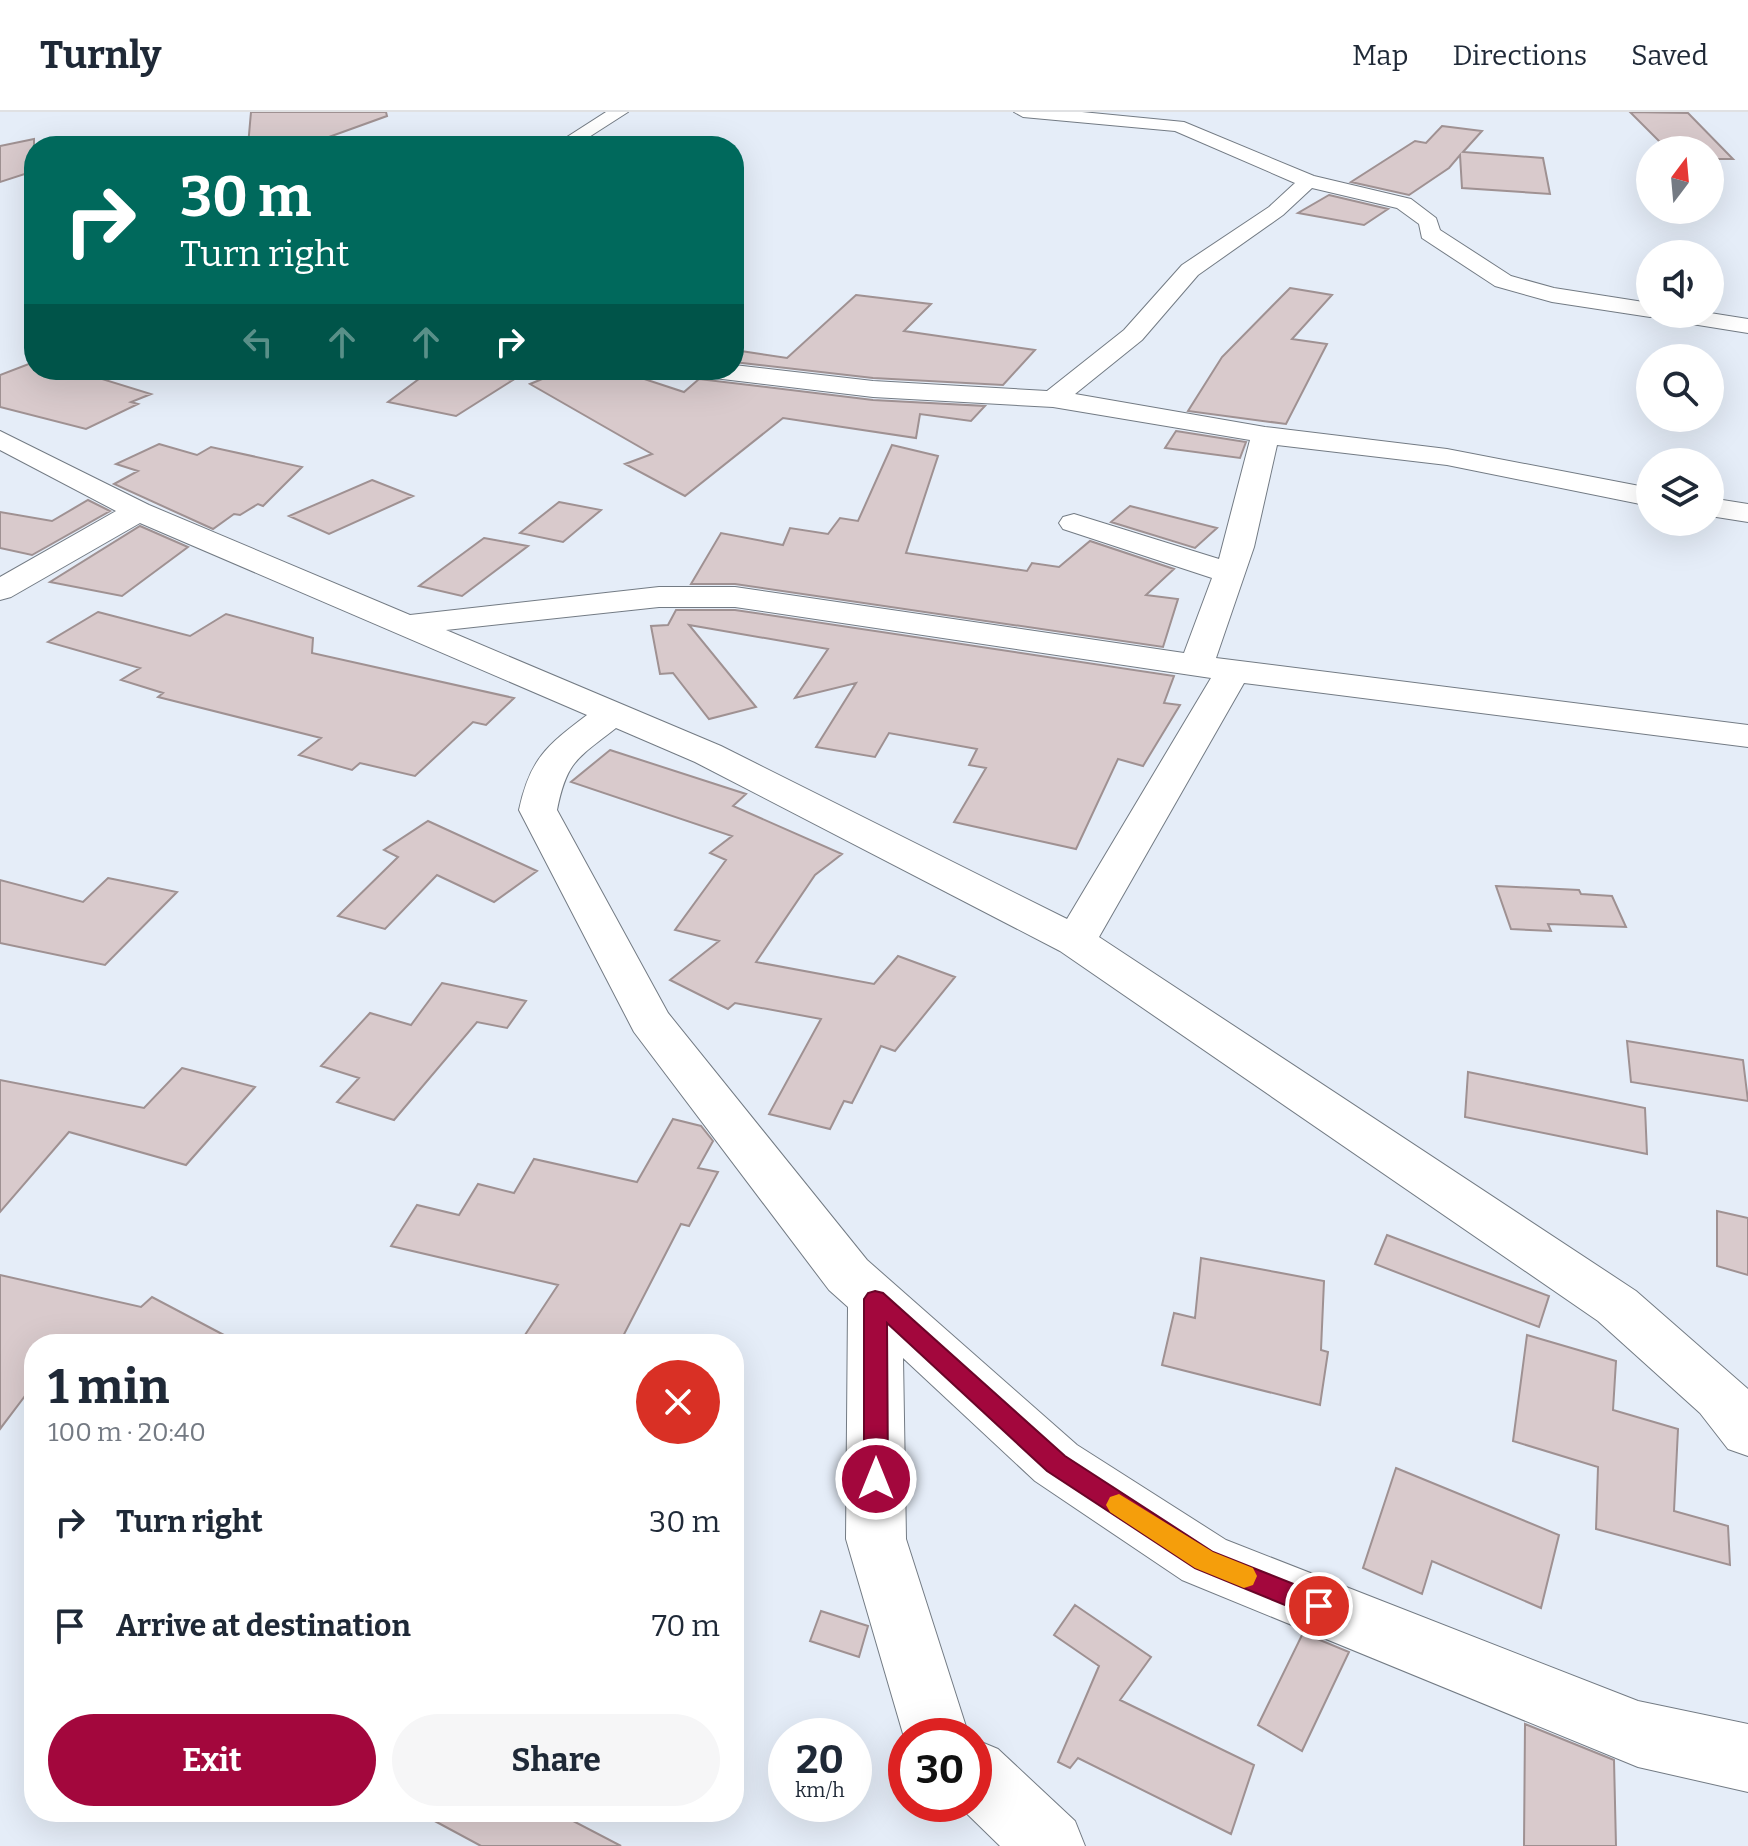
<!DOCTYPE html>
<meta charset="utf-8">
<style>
:root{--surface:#fff;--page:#f6f6f7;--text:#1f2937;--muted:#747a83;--line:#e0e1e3;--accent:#a3073d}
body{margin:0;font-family:Bitter,serif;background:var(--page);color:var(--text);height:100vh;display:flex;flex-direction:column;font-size:30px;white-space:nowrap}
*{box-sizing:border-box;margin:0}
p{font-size:26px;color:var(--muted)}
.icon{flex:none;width:44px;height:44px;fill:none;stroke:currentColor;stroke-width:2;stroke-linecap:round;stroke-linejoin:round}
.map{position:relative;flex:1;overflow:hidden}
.side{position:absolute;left:24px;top:1222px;width:720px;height:488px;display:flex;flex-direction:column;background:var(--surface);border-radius:32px;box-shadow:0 8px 32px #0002}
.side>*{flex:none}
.banner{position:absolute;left:24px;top:24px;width:720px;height:244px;border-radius:32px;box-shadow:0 8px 32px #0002;background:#00695c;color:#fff;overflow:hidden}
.needle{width:52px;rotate:16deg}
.controls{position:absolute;left:1636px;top:24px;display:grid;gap:16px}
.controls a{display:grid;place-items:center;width:88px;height:88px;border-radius:50%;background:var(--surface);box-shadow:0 8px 32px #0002;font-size:40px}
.speed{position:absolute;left:768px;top:1606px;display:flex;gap:16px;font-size:40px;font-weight:700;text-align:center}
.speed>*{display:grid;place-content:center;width:104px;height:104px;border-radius:50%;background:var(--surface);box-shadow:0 8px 32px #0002;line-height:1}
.speed small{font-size:20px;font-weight:400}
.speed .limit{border:12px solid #d22;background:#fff;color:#111}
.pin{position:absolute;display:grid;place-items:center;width:68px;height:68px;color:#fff;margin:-34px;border:4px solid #fff;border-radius:50%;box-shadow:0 2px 8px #0007}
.me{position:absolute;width:88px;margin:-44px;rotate:0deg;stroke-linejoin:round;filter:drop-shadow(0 0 6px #0008)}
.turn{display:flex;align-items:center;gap:28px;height:168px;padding:0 24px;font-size:36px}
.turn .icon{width:104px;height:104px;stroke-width:2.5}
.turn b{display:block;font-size:56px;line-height:68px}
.lanes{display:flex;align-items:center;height:76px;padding:0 24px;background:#0003;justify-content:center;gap:40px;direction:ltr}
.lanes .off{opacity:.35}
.round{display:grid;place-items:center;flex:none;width:84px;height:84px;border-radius:42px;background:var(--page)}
.summary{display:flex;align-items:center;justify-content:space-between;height:136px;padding:0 24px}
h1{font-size:48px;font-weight:700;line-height:60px}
.cta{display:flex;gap:16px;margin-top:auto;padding:16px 24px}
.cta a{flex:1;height:92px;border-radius:48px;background:var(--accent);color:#fff;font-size:32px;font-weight:700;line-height:92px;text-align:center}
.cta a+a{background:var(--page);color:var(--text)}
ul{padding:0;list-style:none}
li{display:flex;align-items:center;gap:24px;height:104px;padding:0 24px}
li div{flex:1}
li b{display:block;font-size:30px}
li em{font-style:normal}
header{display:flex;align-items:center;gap:48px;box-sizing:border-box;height:112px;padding:0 40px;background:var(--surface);border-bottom:2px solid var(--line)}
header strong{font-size:38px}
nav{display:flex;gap:44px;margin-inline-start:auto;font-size:28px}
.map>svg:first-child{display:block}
</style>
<header>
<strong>Turnly</strong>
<nav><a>Map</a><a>Directions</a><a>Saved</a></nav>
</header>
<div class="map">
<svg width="1748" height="1734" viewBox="0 0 1748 1734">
<rect width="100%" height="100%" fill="#e5edf8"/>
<!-- building -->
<path fill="#d9cacc" stroke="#9f9192" stroke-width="2" d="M 251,0 L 386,0 L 387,4 L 304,34 L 248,34 Z
M 1630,0 L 1688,1 L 1733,47 L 1710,47 L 1710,38 L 1668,38 Z
M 1442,14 L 1482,19 L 1463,40 L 1543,46 L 1550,82 L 1462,76 L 1460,43 L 1449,56 L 1409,83 L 1351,70 L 1415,29 L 1426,31 Z
M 34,27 L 34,59 L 0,70 L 0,34 Z
M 1329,83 L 1388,97 L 1364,113 L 1298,101 Z
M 1290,176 L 1332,183 L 1292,227 L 1327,232 L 1286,312 L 1188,299 L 1222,245 Z
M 856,183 L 931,192 L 904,219 L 1035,238 L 1003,273 L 873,266 L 734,250 L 734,238 L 787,246 Z
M 34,250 L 34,258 L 73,258 L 151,282 L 131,290 L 138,292 L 86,317 L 0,295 L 0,263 Z
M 431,258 L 466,258 L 513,268 L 456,304 L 388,290 Z
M 564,258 L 617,258 L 684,280 L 699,267 L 873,288 L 985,294 L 971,309 L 920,302 L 916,326 L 783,306 L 685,384 L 625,352 L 652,342 L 530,272 Z
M 1176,319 L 1246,330 L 1240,346 L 1165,336 Z
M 159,332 L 197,343 L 211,335 L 302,355 L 263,394 L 258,392 L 240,403 L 234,402 L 213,417 L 114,372 L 138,359 L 116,352 Z
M 892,333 L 938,344 L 906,441 L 1027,459 L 1032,451 L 1059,455 L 1090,429 L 1174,457 L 1146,483 L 1178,487 L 1163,535 L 735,472 L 691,472 L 721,421 L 783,433 L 790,416 L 828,422 L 840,406 L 858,409 Z
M 372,368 L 413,384 L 329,422 L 289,404 Z
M 88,388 L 110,399 L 32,443 L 0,436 L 0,400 L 52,409 Z
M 559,390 L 601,398 L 563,430 L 520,421 Z
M 1130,394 L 1217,416 L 1195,436 L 1111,410 Z
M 140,414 L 188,435 L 122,484 L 50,470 Z
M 484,426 L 528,434 L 462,484 L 419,474 Z
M 676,498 L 735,498 L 1174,564 L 1164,591 L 1180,593 L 1143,654 L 1118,647 L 1076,737 L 954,710 L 986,656 L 969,653 L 977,637 L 889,621 L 875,645 L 816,635 L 856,571 L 795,586 L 828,537 L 689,513 L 756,595 L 709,607 L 673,561 L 660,562 L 651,514 L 668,513 Z
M 98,500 L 190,524 L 226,502 L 313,526 L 312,541 L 514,586 L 486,613 L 473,610 L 415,664 L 360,651 L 352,658 L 299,643 L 321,626 L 158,585 L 163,581 L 121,568 L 140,556 L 48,530 Z
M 610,638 L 746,682 L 733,694 L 842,742 L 815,763 L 756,850 L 874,872 L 898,844 L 955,865 L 895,939 L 881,934 L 852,991 L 844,989 L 830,1017 L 769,1002 L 821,907 L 735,891 L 728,897 L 670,868 L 719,829 L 675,818 L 726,748 L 710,741 L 732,724 L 571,670 Z
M 428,709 L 537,759 L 494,790 L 437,763 L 385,817 L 338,804 L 398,745 L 384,738 Z
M 108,766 L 177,780 L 105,853 L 0,831 L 0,768 L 83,790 Z
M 1496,774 L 1579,778 L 1581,782 L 1612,784 L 1626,815 L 1548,812 L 1551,819 L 1511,817 Z
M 442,871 L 526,889 L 507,916 L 477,910 L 394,1008 L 337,990 L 359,966 L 321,954 L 370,901 L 411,913 Z
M 1627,929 L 1743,948 L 1748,989 L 1631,970 Z
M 182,956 L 255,975 L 186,1053 L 69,1020 L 0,1100 L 0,968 L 144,996 Z
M 1468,960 L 1645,996 L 1647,1042 L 1465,1005 Z
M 673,1007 L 701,1014 L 713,1029 L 698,1056 L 718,1060 L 689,1114 L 681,1112 L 619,1232 L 519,1232 L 558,1173 L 391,1134 L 417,1093 L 459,1103 L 478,1072 L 514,1081 L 534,1047 L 637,1070 Z
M 1717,1099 L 1748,1106 L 1748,1163 L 1717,1154 Z
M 1387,1123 L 1549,1184 L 1539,1215 L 1375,1152 Z
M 1201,1146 L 1324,1169 L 1321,1238 L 1328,1240 L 1320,1293 L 1162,1253 L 1174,1201 L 1195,1206 Z
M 0,1163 L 141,1195 L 152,1185 L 241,1232 L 34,1232 L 34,1272 L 0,1317 Z
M 1527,1223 L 1616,1249 L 1613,1298 L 1678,1317 L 1674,1399 L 1728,1414 L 1730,1453 L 1596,1417 L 1598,1355 L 1513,1329 Z
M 1396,1356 L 1559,1423 L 1541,1496 L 1432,1449 L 1422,1482 L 1363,1456 Z
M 1075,1493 L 1151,1545 L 1120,1588 L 1254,1653 L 1231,1722 L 1078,1646 L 1070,1656 L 1058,1650 L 1099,1554 L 1054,1523 Z
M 821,1499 L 868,1514 L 859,1545 L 810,1529 Z
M 1303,1521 L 1349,1540 L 1302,1639 L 1258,1613 Z
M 1525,1612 L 1614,1648 L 1616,1734 L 1524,1734 Z
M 418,1700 L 556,1700 L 621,1734 L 481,1734 Z"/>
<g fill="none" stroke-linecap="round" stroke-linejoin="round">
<defs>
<path id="minor" d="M 606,0 L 628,0 L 575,34 L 553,34 Z
M 1014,0 L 1082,0 L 1184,10 L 1314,64 L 1411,87 L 1436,106 L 1440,118 L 1511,164 L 1554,176 L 1650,191 L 1650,202 L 1659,202 L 1650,205 L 1552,190 L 1495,174 L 1422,126 L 1419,112 L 1397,96 L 1312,76 L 1283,103 L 1198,163 L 1142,228 L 1075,282 L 1265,315 L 1447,337 L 1650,376 L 1650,394 L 1447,353 L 1277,333 L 1254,435 L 1216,546 L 1748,613 L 1748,635 L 1244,571 L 1099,825 L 1636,1179 L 1748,1277 L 1748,1344 L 1728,1337 L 1700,1301 L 1598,1209 L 1060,839 L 695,650 L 616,616 C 578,646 567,648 557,698 L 668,901 L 867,1148 L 1077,1333 L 1226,1428 L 1638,1589 L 1748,1612 L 1748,1680 L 1638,1655 L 1182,1468 L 1035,1369 L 903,1246 L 906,1427 L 969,1624 L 906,1624 L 906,1632 L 846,1427 L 848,1195 L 829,1178 L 634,920 L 519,698 C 530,647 546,634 587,603 L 140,411 L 11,485 L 0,488 L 0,465 L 116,399 L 0,338 L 0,319 L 149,393 L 410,503 L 659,475 L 735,475 L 1184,541 L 1212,466 L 1063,417 L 1059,411 L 1063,405 L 1074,402 L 1219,447 L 1250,328 L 1053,295 L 873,285 L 714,266 L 701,258 L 734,258 L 734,253 L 873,269 L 1047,279 L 1124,218 L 1182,153 L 1269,95 L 1295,71 L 1175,19 L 1023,5 ZM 659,495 L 735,495 L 1211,566 L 1067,807 L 721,634 L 446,518 Z
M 1710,201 L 1748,207 L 1748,221 L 1673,209 L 1661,202 Z
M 1710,386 L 1748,392 L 1748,410 L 1710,404 Z
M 974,1627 L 998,1637 L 1075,1709 L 1085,1734 L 1000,1734 L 957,1692 L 974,1692 Z"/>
</defs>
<!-- minor casing -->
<use href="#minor" stroke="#737b84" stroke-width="2"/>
<!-- minor -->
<use href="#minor" fill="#fff" fill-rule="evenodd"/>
</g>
<!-- route -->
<path fill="#a3073d" stroke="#6a0528" stroke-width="2" d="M 875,1179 L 883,1181 L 1065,1344 L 1213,1440 L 1329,1486 L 1332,1494 L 1329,1503 L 1319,1507 L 1195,1456 L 1047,1359 L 887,1211 L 888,1367 L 885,1375 L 876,1378 L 868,1375 L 864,1367 L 864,1187 L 868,1181 Z"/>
<!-- slow -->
<path fill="#f59e0b" d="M 1119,1382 L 1213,1440 L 1253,1456 L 1257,1464 L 1253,1473 L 1244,1476 L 1195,1456 L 1110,1400 L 1106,1393 L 1110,1385 Z"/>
</svg>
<div class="controls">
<a><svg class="needle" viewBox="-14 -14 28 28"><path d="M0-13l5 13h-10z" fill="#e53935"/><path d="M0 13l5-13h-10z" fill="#747a83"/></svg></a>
<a><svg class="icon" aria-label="sound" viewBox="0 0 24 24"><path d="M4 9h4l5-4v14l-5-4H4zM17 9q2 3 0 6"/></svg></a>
<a><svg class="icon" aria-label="search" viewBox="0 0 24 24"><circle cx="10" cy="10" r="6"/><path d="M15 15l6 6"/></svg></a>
<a><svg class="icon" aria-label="layers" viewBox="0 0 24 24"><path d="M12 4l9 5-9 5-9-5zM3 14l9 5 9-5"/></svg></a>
</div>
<div class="speed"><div>20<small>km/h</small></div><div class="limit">30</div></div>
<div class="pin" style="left:1319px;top:1494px;background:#d93025"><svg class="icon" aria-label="arrive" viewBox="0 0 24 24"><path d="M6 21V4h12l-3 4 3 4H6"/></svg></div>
<svg class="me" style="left:876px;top:1367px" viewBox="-20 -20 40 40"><circle r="17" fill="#a3073d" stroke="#fff" stroke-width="3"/><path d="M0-11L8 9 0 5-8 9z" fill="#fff"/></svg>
<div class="banner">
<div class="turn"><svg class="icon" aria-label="right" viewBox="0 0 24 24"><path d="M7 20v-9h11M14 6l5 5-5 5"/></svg><div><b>30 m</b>Turn right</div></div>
<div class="lanes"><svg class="icon off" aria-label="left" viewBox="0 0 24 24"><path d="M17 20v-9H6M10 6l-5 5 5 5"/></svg><svg class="icon off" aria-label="ahead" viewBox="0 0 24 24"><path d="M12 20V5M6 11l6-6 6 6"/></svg><svg class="icon off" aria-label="ahead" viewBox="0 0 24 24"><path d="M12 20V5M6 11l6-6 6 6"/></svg><svg class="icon" aria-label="right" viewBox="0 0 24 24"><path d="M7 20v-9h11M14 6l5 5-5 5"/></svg></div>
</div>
<section class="side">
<div class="summary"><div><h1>1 min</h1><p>100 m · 20:40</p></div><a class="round" style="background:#d93025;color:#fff"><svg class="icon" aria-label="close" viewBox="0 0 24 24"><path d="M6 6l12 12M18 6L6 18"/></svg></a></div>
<ul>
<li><svg class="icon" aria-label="right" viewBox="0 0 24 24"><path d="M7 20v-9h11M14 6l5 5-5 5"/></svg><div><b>Turn right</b></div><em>30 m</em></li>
<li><svg class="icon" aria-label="arrive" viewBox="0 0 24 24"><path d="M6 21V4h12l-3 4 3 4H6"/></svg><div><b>Arrive at destination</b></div><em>70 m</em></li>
</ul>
<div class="cta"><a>Exit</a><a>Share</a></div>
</section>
</div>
